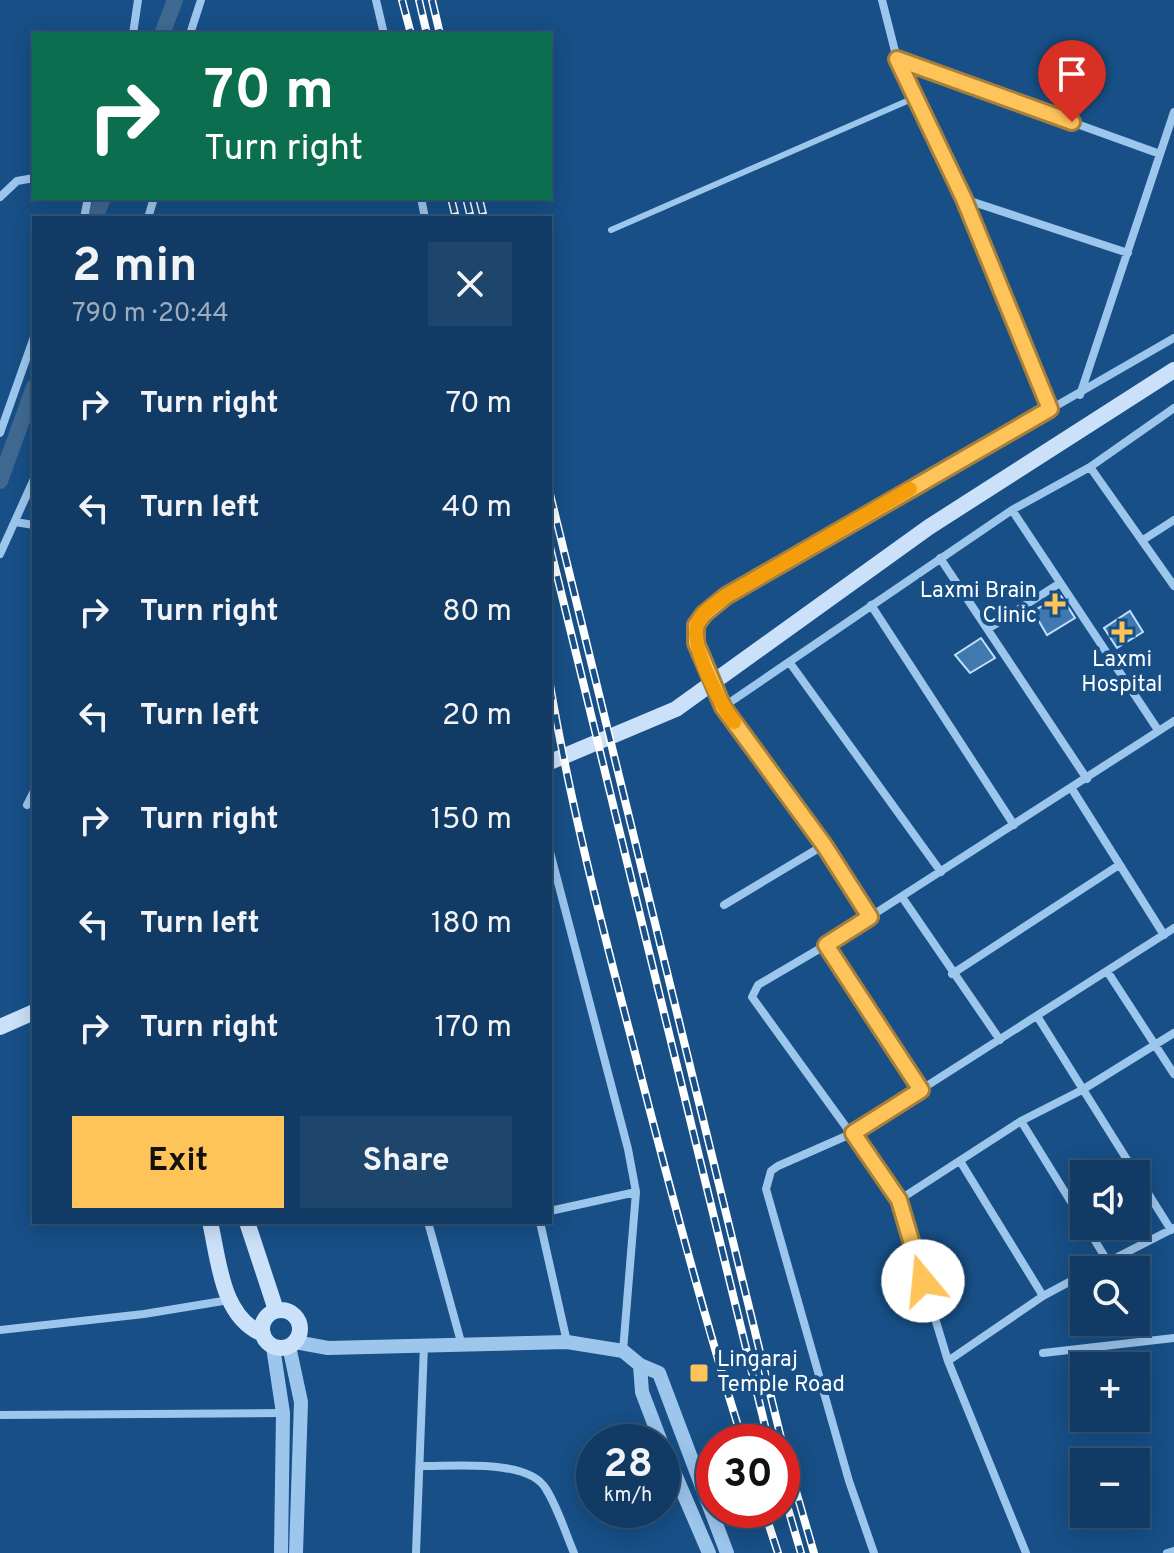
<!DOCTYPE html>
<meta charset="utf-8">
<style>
:root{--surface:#113b64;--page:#1e466d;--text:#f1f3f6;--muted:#9cadbf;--line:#305578;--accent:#ffc459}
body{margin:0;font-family:Overpass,sans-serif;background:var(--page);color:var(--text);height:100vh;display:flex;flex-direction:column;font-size:30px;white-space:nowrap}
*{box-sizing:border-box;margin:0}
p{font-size:26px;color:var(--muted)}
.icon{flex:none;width:44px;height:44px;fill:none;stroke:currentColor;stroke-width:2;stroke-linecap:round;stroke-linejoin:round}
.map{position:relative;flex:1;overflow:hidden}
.sheet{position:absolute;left:32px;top:216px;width:520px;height:1008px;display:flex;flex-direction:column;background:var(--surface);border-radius:0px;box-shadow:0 4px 20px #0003,0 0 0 2px var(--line)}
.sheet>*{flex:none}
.hud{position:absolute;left:32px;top:32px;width:520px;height:168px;border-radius:0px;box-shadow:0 4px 20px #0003,0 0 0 2px var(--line);background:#0b6e4f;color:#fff;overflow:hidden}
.tools{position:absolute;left:1070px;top:1160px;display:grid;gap:16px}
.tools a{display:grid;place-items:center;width:80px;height:80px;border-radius:0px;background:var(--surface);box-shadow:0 4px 20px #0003,0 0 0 2px var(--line);font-size:40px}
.speed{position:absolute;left:576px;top:1424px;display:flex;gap:16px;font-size:40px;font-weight:700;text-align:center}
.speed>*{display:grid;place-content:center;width:104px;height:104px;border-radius:50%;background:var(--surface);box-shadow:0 4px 20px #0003,0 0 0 2px var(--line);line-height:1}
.speed small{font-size:20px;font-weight:400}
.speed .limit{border:12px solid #d22;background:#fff;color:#111}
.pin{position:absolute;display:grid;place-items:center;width:68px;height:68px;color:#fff;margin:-82px -34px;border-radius:50% 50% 50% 0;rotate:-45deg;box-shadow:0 0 8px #0007}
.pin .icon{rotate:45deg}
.me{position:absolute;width:88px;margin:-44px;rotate:343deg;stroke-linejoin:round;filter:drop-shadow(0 0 6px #0008)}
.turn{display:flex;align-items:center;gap:28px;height:168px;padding:0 40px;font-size:36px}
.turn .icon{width:104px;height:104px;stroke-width:2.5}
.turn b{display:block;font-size:56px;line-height:68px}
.round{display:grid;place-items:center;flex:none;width:84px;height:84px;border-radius:0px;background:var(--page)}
.headline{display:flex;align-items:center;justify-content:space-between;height:136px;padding:0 40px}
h1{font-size:48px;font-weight:700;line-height:60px}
.cta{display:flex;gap:16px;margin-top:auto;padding:16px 40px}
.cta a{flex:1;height:92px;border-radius:0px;background:var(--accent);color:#111;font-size:32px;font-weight:700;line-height:92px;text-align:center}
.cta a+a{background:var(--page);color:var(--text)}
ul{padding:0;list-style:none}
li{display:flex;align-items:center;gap:24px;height:104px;padding:0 40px}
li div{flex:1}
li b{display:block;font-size:30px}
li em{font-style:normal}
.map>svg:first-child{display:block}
</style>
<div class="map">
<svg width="1174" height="1553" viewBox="0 0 1174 1553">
<rect width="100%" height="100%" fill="#174f86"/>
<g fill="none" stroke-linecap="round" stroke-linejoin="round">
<!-- canal -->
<path stroke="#406992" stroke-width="16" d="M 162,34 L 175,0
M 95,218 L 103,198
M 0,481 L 34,387"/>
</g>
<!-- building -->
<path fill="#3f79af" stroke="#c2dffa" stroke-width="2" d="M 1061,596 L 1075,618 L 1047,635 L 1033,611 Z
M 1130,611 L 1143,632 L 1117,648 L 1104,628 Z
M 981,638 L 995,658 L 970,673 L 955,655 Z"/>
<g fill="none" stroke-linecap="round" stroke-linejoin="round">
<!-- service -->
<path stroke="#9dc6ed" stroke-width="6" d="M 611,230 L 914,98"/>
<!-- minor -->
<path stroke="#9dc6ed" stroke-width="8" d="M 376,0 L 384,34
M 882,0 L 897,59 L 964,199 L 1050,409
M 133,34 L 138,0
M 190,34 L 201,0
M 897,59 L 1160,154
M 0,197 L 17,181 L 34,178
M 421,198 L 425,218
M 964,199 L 1128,253
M 84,218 L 88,198
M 148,218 L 154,198
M 1080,395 L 1174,112
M 0,433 L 34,337
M 1090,467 L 1174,586
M 1012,510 L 1158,730
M 15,522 L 34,525
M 1143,540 L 1174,520
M 0,554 L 34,479
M 940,558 L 1087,779
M 871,605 L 1014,825
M 988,629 L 1060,583
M 790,663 L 941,872
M 723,707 L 1012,510 L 1090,467 L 1174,408
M 1072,789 L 1164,935
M 27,805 L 34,791
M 550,852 L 628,1149 L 636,1192 L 623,1351
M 902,897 L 1000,1040
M 724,905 L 824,845
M 870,917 L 824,845 L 723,707 L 696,643 L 696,625 L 704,614 L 726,596 L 1174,338
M 826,945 L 921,1090
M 1107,971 L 1174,1074
M 952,974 L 1119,865
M 1037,1016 L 1136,1174
M 1021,1121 L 1084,1223
M 960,1161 L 1043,1296
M 1136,1174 L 1171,1230
M 899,1200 L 1021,1121 L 1082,1090 L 1174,1033
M 550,1211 L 636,1192
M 428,1222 L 461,1342
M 540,1222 L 567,1342
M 1086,1226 L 1108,1262
M 1092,1270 L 1174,1228
M 0,1330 L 144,1314 L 229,1300
M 1043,1353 L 1174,1338
M 948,1361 L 1043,1296 L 1084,1274
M 0,1415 L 283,1413
M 420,1466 C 453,1467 528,1458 546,1489 C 558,1508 565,1532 574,1553
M 416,1553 L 424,1345
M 874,1553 L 849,1481 L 766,1189 L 771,1171 L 778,1166 L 853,1133 L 1174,928
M 1026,1553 L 948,1361 L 899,1200 L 752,997 L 758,985 L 826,945 L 1174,721
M 1167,1553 L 1174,1551"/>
<!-- tertiary -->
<path stroke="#9dc6ed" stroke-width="14" d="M 295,1342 L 328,1348 L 567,1342 L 623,1351 L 640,1365 L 659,1373 L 727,1553
M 289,1346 L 301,1402 L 296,1553
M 273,1347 L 283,1413 L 281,1553
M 640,1365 L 642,1392 L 661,1442
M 662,1444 L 709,1553"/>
<!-- secondary -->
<path stroke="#cae1f9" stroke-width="16" d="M 550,762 L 676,709 L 929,527 L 1174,370
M 0,1027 L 34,1012
M 210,1222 C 219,1260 221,1317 263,1334
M 247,1222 L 276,1310
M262 1329a19 19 0 1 1 38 0a19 19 0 1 1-38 0Z"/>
<defs>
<path id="rail" d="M 402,0 L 411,34
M 419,0 L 427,34
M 432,0 L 440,34
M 451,198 L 456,218
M 466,198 L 471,218
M 479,198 L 484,218
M 550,494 L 782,1442
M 550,547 L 769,1442
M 550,685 C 571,807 602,926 633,1045 C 667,1178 702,1311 743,1442
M 782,1443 L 814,1553
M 782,1488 L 801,1553
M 764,1510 L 778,1553"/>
</defs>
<!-- rail casing -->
<use href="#rail" stroke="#fff" stroke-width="8"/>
<!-- rail -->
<use href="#rail" stroke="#174f86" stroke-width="5" stroke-dasharray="15" stroke-linecap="butt"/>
</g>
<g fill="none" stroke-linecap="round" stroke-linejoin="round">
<defs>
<path id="route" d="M 923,1281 L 899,1200 L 853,1133 L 921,1090 L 826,945 L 870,917 L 824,845 L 723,707 L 696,643 L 696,625 L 704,614 L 726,596 L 1050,409 L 964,199 L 897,59 L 1072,122"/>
</defs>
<!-- route casing -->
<use href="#route" stroke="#a67f3a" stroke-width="20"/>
<!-- route -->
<use href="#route" stroke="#ffc459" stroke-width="14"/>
<!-- slow -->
<path stroke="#f59e0b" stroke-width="14" d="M 734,722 C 720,703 688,644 698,622 C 703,611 716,604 726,596 L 910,489"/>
</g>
<!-- markers -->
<g fill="#ffc459" stroke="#174f86" stroke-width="3">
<path d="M1051 592h8v8h8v8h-8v8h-8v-8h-8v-8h8z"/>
<path d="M1118 620h8v8h8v8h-8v8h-8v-8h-8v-8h8z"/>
<rect x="689" y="1363" width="20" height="20" rx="4"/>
</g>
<g text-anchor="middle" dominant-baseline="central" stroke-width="8" stroke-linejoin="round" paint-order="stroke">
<!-- poi labels -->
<g font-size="22" fill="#fff" stroke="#174f86" text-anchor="end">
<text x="1037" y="591">Laxmi Brain<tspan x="1037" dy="25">Clinic</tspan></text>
<text x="1122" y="660" text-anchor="middle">Laxmi<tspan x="1122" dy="25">Hospital</tspan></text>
<text x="717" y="1360" text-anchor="start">Lingaraj<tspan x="717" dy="25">Temple Road</tspan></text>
</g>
</g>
</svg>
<div class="tools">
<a><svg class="icon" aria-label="sound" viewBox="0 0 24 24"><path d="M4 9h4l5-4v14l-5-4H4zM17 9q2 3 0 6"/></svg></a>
<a><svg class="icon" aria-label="search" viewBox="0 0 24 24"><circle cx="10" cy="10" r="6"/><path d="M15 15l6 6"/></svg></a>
<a>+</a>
<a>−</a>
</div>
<div class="speed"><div>28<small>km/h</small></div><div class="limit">30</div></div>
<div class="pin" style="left:1072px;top:122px;background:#d93025"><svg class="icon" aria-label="arrive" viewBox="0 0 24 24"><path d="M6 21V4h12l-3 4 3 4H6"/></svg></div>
<svg class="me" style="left:923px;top:1281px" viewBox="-20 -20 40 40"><circle r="19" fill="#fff"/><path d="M0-13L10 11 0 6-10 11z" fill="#ffc459"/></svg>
<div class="hud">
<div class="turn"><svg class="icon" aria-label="right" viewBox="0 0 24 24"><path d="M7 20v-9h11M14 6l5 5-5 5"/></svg><div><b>70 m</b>Turn right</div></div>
</div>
<section class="sheet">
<div class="headline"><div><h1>2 min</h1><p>790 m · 20:44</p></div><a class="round"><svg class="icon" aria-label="close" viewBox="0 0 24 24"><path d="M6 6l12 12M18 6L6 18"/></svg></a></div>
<ul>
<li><svg class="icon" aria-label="right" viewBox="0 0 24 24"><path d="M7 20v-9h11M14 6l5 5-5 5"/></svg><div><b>Turn right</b></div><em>70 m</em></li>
<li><svg class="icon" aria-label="left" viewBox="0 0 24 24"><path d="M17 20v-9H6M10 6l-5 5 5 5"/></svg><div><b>Turn left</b></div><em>40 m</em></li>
<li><svg class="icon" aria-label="right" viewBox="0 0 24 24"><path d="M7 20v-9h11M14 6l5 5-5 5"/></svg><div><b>Turn right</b></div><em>80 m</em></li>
<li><svg class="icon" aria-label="left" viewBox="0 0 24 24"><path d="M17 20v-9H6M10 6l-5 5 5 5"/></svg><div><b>Turn left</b></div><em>20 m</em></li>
<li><svg class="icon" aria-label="right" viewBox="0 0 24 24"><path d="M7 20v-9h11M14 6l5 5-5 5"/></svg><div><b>Turn right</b></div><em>150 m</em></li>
<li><svg class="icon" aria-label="left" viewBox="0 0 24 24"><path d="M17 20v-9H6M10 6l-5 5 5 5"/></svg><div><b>Turn left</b></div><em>180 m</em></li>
<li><svg class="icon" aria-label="right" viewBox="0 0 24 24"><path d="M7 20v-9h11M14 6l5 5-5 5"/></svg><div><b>Turn right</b></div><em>170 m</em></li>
</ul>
<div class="cta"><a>Exit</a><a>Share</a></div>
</section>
</div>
